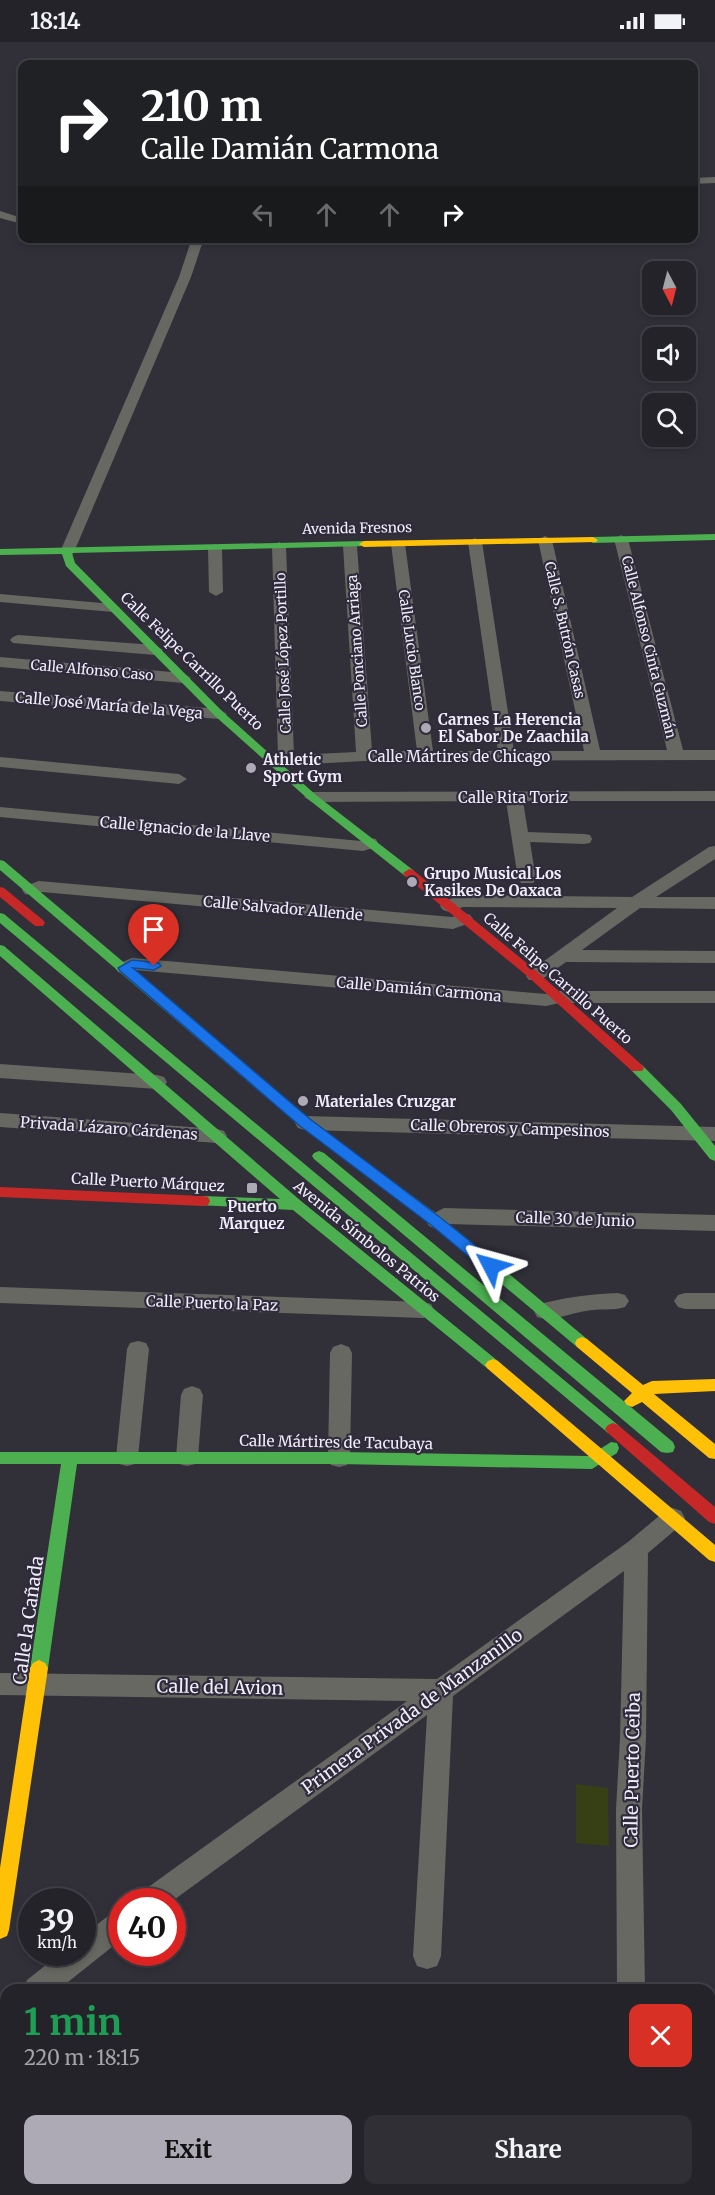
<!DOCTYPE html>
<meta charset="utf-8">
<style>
:root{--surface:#25232a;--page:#312f36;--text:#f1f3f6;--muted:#a3a4a8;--line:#424047;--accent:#adaab5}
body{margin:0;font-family:Merriweather,serif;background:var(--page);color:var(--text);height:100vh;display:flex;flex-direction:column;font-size:22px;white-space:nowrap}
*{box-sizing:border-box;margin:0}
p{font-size:20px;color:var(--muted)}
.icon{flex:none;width:33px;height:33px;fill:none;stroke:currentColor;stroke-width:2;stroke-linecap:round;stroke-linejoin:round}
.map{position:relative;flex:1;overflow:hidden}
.side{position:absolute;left:0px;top:1942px;width:716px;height:212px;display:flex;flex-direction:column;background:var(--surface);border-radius:18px 18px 0 0;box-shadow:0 3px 9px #0003,0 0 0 2px var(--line)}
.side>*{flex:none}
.banner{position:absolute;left:18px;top:18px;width:680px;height:183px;border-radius:12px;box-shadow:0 3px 9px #0003,0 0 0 2px var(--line);background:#202124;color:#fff;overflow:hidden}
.needle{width:39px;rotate:173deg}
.controls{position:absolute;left:642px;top:219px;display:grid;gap:12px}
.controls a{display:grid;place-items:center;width:54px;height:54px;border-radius:12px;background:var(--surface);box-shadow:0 3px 9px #0003,0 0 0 2px var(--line);font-size:30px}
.speed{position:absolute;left:18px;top:1846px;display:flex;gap:12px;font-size:30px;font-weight:700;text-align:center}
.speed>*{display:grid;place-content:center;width:78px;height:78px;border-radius:50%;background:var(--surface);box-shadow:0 3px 9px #0003,0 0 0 2px var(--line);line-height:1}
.speed small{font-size:15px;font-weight:400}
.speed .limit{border:9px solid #d22;background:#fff;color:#111}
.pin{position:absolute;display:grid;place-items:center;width:51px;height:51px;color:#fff;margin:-62px -26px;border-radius:50% 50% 50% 0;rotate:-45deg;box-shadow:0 0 6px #0007}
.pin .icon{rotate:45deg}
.me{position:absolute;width:66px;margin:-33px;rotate:309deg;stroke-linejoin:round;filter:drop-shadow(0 0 4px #0008)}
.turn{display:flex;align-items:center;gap:21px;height:126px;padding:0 24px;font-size:27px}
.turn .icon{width:78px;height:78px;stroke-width:2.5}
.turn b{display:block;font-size:42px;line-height:51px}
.lanes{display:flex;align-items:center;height:57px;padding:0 24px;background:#0003;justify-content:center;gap:30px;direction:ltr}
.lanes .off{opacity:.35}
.round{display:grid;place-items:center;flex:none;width:63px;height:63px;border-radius:12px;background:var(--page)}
.summary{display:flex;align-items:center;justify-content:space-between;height:102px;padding:0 24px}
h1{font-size:36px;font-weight:700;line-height:45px;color:#1e9e55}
.button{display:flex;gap:12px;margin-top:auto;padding:12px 24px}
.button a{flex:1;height:69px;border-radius:12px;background:var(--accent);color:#111;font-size:24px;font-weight:700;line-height:69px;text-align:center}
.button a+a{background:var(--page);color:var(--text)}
.status{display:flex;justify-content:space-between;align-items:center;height:42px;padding:0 30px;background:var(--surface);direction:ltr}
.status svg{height:16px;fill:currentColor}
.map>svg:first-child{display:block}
</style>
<div class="status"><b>18:14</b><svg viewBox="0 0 49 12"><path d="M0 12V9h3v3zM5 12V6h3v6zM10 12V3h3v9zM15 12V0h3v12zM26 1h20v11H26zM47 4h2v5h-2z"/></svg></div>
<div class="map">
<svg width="715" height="2153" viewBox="0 0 715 2153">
<rect width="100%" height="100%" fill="#312f38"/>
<!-- green -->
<path fill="#373f15" d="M 576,1742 L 608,1746 L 609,1804 L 576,1801 Z"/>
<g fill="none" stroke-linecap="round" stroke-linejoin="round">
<!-- street -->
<path fill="#676861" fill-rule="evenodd" d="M 715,135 L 715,141 L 693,142 L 693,136 Z
M 0,169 L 22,176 L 22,182 L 0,176 Z
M 192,196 L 204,196 L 191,235 L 74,510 L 72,513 L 62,513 L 60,510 L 179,235 Z
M 621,493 L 628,497 L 683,708 L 715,708 L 715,718 L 364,719 L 274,724 L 266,719 L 268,716 L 278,714 L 272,504 L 279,500 L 286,504 L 294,713 L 356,710 L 343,504 L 350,500 L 357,504 L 372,709 L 417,709 L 391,502 L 398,498 L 405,502 L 433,709 L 498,709 L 468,500 L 475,496 L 482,500 L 514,709 L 584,709 L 538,498 L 545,494 L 552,498 L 600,708 L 667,708 L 614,497 Z
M 215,502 L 222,506 L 223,550 L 216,554 L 209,550 L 208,506 Z
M 0,552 L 113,562 L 120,566 L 113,570 L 0,560 Z
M 18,593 L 155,603 L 163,608 L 155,613 L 13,601 L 10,598 L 13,595 Z
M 0,615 L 183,631 L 191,636 L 183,641 L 0,625 Z
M 0,649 L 219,667 L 227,672 L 219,677 L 0,659 Z
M 0,715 L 179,732 L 187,737 L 179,742 L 0,725 Z
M 715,749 L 715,759 L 523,759 L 528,790 L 584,792 L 590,793 L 592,797 L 590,801 L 584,802 L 530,800 L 536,837 L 533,841 L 521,841 L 518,837 L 506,759 L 312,760 L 304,755 L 312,750 Z
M 0,765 L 361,799 L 370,796 L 376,797 L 378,801 L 376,805 L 363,809 L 0,775 Z
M 715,804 L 715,817 L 656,855 L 715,855 L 715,867 L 640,866 L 582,908 L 715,909 L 715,921 L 566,920 L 541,938 L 529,938 L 526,934 L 529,930 L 617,866 L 463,865 L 449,870 L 443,868 L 440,864 L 443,860 L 460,853 L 632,855 L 709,805 Z
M 39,839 L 452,875 L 464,871 L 470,873 L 473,877 L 470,881 L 453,887 L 42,850 L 31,853 L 25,852 L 22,848 L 25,844 Z
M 132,916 L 546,952 L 559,949 L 715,949 L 715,961 L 559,961 L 546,964 L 135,928 L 124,932 L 118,930 L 115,926 L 118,922 Z
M 0,1022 L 157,1033 L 164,1035 L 167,1040 L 164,1045 L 157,1047 L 0,1036 Z
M 0,1071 L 217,1087 L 224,1089 L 227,1094 L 224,1099 L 217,1101 L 0,1085 Z
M 305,1074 L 715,1085 L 715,1099 L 305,1088 L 298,1086 L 295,1081 L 298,1076 Z
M 444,1166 L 715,1173 L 715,1189 L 448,1182 L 436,1187 L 429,1184 L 426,1179 L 429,1174 Z
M 0,1245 L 423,1260 L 431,1262 L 434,1268 L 431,1274 L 423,1276 L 0,1261 Z
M 618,1251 L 625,1253 L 629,1259 L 625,1265 C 613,1269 599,1266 586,1269 C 571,1271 553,1280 537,1275 L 534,1269 L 537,1263 C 564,1255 591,1252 618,1251 Z
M 685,1251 L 715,1251 L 715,1267 L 685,1267 L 678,1265 L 674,1259 L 678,1253 Z
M 138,1299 L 146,1301 L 149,1307 L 138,1415 L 135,1422 L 127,1424 L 119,1422 L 116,1415 L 127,1307 L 130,1301 Z
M 341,1302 L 349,1305 L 352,1311 L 350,1416 L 347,1423 L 339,1425 L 331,1423 L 328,1416 L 330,1311 L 333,1305 Z
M 192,1344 L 200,1347 L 203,1353 L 198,1415 L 195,1422 L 187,1424 L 179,1422 L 176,1415 L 181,1353 L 184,1347 Z
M 673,1466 L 681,1469 L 685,1476 L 681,1483 L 648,1511 L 646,1696 L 642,1767 L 645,1948 L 617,1948 L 616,1767 L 620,1696 L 624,1529 L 453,1654 L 441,1914 L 437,1924 L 427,1927 L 417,1924 L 413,1914 L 427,1673 L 171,1860 L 136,1860 L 140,1851 L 407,1659 L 0,1653 L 0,1631 L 437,1637 L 628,1500 L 665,1469 Z
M 122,1867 L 122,1897 L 58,1948 L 23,1948 L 27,1938 L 61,1911 L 82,1911 L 82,1894 L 112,1871 Z
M 6,1960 L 6,1990 L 0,1993 L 0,1963 Z
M 710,1989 L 715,1989 L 715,2017 L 710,2017 Z
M 173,2148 L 203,2148 L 203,2153 L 173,2153 Z
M 375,2148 L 405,2148 L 405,2153 L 375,2153 Z
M 500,2148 L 530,2148 L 530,2153 L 500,2153 Z
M 573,2148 L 603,2148 L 603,2153 L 573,2153 Z"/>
<!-- fast -->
<path fill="#4caf50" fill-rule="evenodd" d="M 715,492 L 715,498 L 593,501 L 588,498 L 593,495 Z
M 364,499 L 367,500 L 367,504 L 72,511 L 75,521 L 223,670 L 316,753 L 413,828 L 415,831 L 409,835 L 405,834 L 308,757 L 215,674 L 66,524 L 62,512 L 0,513 L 0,507 Z
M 0,818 L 4,819 L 310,1078 L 441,1175 L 587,1297 L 589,1301 L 587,1305 L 582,1307 L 577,1305 L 431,1183 L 300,1084 L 0,828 Z
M 0,871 L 4,872 L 618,1383 L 621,1387 L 618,1391 L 613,1393 L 608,1391 L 0,881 Z
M 0,903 L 4,904 L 301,1159 L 498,1319 L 501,1323 L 498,1327 L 493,1329 L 488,1327 L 293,1168 L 198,1163 L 196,1159 L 198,1155 L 203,1154 L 280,1157 L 0,914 Z
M 637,1021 L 642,1023 L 681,1062 L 715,1104 L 715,1119 L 710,1117 L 671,1068 L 632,1029 L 630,1026 Z
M 319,1109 L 324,1111 L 673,1400 L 675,1405 L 673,1410 L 667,1411 L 661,1410 L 314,1117 L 312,1114 L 314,1111 Z
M 611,1400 L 617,1401 L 619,1406 L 617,1411 L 592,1427 L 339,1422 L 77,1422 L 48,1626 L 45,1631 L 39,1634 L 33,1631 L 30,1626 L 61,1422 L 0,1422 L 0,1410 L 339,1410 L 589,1414 Z"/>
<!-- slow -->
<path fill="#ffc107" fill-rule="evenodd" d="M 593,495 L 598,498 L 596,500 L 364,505 L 359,502 L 364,499 Z
M 582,1295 L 587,1297 L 643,1343 L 652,1339 L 715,1337 L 715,1349 L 654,1352 L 715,1402 L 715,1417 L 709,1416 L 642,1360 L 632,1365 L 627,1363 L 624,1359 L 632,1351 L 577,1305 L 575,1301 L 577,1297 Z
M 493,1317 L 498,1319 L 715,1503 L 715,1520 L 709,1518 L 488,1327 L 485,1323 L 488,1319 Z
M 39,1618 L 45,1621 L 48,1626 L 9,1888 L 7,1894 L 0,1897 L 0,1826 L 30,1626 L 33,1621 Z"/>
<!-- jam -->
<path fill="#c62828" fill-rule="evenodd" d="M 409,827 L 413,828 L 534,927 L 642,1023 L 644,1026 L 642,1029 L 632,1029 L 526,933 L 405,834 L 403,831 Z
M 0,845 L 4,846 L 43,878 L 45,881 L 43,884 L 35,884 L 0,855 Z
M 0,1145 L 203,1154 L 208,1155 L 210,1159 L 208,1163 L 203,1164 L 0,1155 Z
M 613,1381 L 618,1383 L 715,1465 L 715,1482 L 709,1480 L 608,1391 L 605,1387 L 608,1383 Z"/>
</g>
<!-- route -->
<path fill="#1a73e8" stroke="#114b97" stroke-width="1.5" d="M 132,918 L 159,921 L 161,924 L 154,928 L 133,926 L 310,1077 L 441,1176 L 496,1220 L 498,1224 L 496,1228 L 485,1228 L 431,1183 L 300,1084 L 120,929 L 118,926 Z"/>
<!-- markers -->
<g fill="#adaab5" stroke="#302b3c" stroke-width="2">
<circle cx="426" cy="686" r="6"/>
<circle cx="251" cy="726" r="6"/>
<circle cx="412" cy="840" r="6"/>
<circle cx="303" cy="1059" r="6"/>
<rect x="246" y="1140" width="12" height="12" rx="3"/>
</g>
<g text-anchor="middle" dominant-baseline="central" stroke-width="4.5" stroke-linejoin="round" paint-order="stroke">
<!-- far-street labels -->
<g font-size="14" fill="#f0edf8" stroke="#302b3c">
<text transform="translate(357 486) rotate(-1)">Avenida Fresnos</text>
<text transform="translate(565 588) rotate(77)">Calle S. Butrón Casas</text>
<text transform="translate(649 605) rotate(76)">Calle Alfonso Cinta Guzmán</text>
<text transform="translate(412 608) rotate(82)">Calle Lucio Blanco</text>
<text transform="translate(357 609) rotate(-94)">Calle Ponciano Arriaga</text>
<text transform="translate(283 611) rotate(-92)">Calle José López Portillo</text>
<text transform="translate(92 628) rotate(5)">Calle Alfonso Caso</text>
</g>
<!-- street labels -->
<g font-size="15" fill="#f0edf8" stroke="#302b3c">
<text transform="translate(192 619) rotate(44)">Calle Felipe Carrillo Puerto</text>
<text transform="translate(109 663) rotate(5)">Calle José María de la Vega</text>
<text x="459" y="714">Calle Mártires de Chicago</text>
<text x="513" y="755">Calle Rita Toriz</text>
<text transform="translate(185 787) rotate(5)">Calle Ignacio de la Llave</text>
<text transform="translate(283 866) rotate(5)">Calle Salvador Allende</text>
<text transform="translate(558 936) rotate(41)">Calle Felipe Carrillo Puerto</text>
<text transform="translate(419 947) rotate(5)">Calle Damián Carmona</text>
<text transform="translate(109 1086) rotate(4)">Privada Lázaro Cárdenas</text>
<text transform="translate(510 1086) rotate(2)">Calle Obreros y Campesinos</text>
<text transform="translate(148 1140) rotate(3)">Calle Puerto Márquez</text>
<text transform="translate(575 1177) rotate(2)">Calle 30 de Junio</text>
<text transform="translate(367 1199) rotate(39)">Avenida Símbolos Patrios</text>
<text transform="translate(212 1261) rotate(2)">Calle Puerto la Paz</text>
<text transform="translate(336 1400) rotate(1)">Calle Mártires de Tacubaya</text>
</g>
<!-- poi labels -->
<g font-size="15" font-weight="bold" fill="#f0edf8" stroke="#302b3c" text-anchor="start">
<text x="438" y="677">Carnes La Herencia<tspan x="438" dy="17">El Sabor De Zaachila</tspan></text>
<text x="263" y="717">Athletic<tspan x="263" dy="17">Sport Gym</tspan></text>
<text x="424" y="831">Grupo Musical Los<tspan x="424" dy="17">Kasikes De Oaxaca</tspan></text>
<text x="315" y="1059">Materiales Cruzgar</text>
<text x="252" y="1164" text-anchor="middle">Puerto<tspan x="252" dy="17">Marquez</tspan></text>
</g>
<!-- near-street labels -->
<g font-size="18" fill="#f0edf8" stroke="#302b3c">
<text transform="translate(28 1578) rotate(-82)">Calle la Cañada</text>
<text transform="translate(220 1645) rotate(1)">Calle del Avion</text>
<text transform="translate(412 1669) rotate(-36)">Primera Privada de Manzanillo</text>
<text transform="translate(632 1728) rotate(-89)">Calle Puerto Ceiba</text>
</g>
</g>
</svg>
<div class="controls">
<a><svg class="needle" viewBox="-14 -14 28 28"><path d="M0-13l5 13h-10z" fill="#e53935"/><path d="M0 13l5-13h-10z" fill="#a3a4a8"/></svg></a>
<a><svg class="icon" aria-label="sound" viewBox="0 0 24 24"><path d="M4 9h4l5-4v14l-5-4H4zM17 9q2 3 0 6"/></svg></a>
<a><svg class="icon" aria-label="search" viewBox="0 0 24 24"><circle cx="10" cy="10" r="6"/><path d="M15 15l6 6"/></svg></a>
</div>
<div class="speed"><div>39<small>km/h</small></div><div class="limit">40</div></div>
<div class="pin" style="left:154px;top:924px;background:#d93025"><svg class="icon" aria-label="arrive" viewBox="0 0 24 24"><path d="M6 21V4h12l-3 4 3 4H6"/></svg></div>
<svg class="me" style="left:491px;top:1224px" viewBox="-20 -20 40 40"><path d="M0-17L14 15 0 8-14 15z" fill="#1a73e8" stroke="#fff" stroke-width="4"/></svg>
<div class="banner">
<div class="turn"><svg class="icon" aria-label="right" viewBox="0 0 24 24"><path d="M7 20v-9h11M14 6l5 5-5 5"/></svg><div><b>210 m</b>Calle Damián Carmona</div></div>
<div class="lanes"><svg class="icon off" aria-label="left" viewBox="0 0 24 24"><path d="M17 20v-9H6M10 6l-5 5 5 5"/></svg><svg class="icon off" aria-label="ahead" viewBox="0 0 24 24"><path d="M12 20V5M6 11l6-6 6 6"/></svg><svg class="icon off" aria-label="ahead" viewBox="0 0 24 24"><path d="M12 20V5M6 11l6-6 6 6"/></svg><svg class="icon" aria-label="right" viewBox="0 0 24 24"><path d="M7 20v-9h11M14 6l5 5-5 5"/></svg></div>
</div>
<section class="side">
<div class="summary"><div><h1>1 min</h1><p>220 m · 18:15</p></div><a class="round" style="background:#d93025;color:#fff"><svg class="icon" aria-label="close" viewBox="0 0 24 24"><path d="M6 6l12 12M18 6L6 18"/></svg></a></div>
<div class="button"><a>Exit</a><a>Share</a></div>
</section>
</div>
